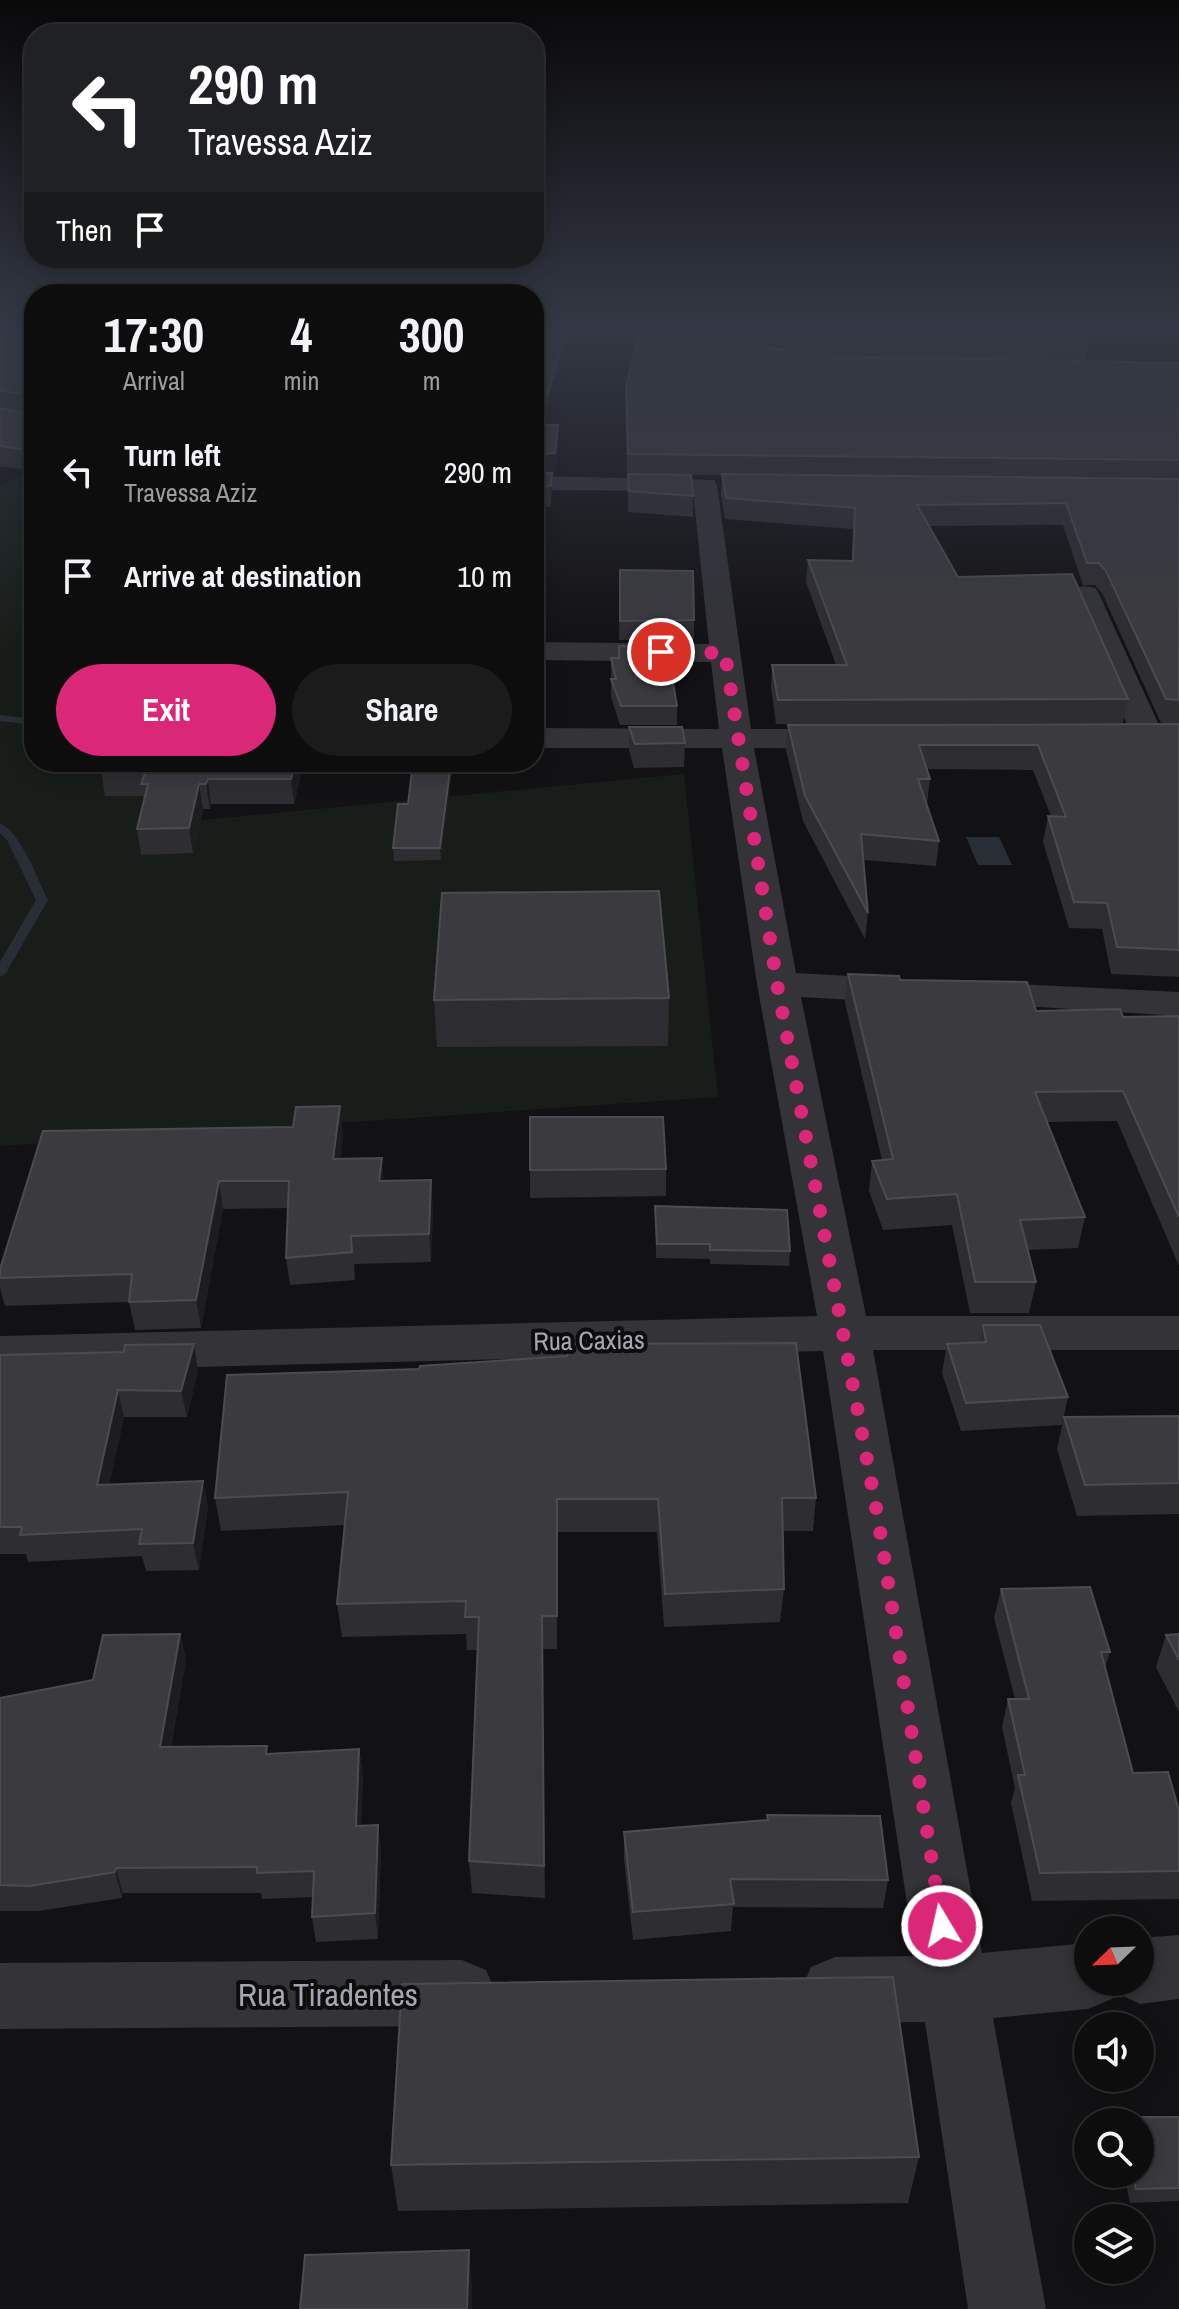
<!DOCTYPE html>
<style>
:root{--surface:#0e0d0e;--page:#1c1b1c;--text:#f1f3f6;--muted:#9b9c9e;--line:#2e2d2e;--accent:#db2777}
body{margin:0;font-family:"Archivo Narrow",sans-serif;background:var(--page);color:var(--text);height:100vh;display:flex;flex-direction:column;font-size:30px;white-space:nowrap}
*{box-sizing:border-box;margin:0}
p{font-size:26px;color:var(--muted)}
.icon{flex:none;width:44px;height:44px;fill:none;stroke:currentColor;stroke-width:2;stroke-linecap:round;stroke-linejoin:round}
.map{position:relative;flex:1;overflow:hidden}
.drawer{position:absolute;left:24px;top:284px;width:520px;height:488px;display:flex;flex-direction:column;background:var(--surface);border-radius:32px;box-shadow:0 4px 20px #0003,0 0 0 2px var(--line)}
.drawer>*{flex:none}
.guide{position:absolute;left:24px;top:24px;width:520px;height:244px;border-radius:32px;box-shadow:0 4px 20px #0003,0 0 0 2px var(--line);background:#202124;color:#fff;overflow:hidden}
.needle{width:52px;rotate:247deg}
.controls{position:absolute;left:1074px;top:1916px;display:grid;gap:16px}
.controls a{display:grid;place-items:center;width:80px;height:80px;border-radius:50%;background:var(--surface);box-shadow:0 4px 20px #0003,0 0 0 2px var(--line);font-size:40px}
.pin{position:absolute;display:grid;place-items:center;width:68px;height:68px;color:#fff;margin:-34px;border:4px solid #fff;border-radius:50%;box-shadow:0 2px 8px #0007}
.me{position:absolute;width:88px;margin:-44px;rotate:351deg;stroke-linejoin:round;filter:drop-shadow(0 0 6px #0008)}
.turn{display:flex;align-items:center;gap:28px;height:168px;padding:0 32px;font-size:36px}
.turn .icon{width:104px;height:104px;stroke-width:2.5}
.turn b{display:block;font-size:56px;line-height:68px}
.then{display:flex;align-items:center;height:76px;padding:0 32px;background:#0003;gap:16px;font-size:30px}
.eta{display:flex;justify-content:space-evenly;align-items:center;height:136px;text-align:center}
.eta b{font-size:48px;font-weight:700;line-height:56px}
.primary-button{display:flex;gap:16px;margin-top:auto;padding:16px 32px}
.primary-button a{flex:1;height:92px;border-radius:48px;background:var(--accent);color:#fff;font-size:32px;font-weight:700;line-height:92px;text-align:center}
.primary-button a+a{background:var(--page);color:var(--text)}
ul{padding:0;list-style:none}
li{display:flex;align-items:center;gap:24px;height:104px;padding:0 32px}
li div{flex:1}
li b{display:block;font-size:30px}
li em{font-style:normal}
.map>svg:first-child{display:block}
</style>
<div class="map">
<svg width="1179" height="2309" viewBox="0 0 1179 2309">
<rect width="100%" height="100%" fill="#121113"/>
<!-- green -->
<path fill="#181d19" d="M 34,467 L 34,762 L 174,762 L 190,821 L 684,774 L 718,1097 L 0,1146 L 0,487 Z"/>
<!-- water -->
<path fill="#292e36" d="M 966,837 L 999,837 L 1012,865 L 978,865 Z"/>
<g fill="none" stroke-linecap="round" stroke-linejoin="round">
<!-- stream -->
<path fill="#292e36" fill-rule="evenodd" d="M 0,715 L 34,719 L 34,725 L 0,721 Z
M 0,823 C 22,834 37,878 48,900 L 6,973 L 0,977 L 0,962 L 36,900 L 7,840 L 0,833 Z"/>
<!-- minor -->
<path fill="#333338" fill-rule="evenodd" d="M 534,476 L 714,480 L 717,485 L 751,729 L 848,729 L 859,732 L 864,739 L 859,746 L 848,749 L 754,748 L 796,973 L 905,979 L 919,983 L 925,991 L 919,999 L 905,1003 L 801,997 L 866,1316 L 1179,1316 L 1179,1350 L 873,1350 L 982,1953 L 1088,1943 L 1088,1982 L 1140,1982 L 1140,1938 L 1179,1935 L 1179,1999 L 1140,2004 L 1115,1992 L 1112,1999 L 1088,2009 L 993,2018 L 1046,2309 L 968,2309 L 925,2022 L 835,2023 L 811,2013 L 801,1990 L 811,1967 L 835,1957 L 915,1956 L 823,1351 L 0,1372 L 0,1336 L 817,1316 L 757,984 L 722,748 L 534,748 L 534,728 L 719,729 L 711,662 L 534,660 L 534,642 L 709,644 L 693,491 L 534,490 Z
M 1085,586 L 1095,588 L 1099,594 L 1164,736 L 1159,743 L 1148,746 L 1137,743 L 1132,736 L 1071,594 L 1075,588 Z
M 974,982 L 1179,992 L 1179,1016 L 960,1002 L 954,994 L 960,986 Z
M 462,1960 L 486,1970 L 496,1993 L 486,2016 L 462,2026 L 0,2029 L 0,1963 Z"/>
</g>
<!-- wall -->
<path fill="#2e2d31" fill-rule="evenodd" d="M 0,328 L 34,328 L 34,471 L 0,466 Z
M 534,328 L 611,328 L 609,335 L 571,330 L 544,425 L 558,425 L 558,445 L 555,473 L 552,474 L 551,507 L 534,506 Z
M 624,328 L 1073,328 L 1088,344 L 1085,362 L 1179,363 L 1179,977 L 1111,974 L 1102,929 L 1069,928 L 1043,842 L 1048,816 L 1051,816 L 1033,770 L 927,769 L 930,779 L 927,804 L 939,841 L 936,866 L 864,860 L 868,913 L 865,939 L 803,821 L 786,750 L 788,725 L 1169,724 L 1161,723 L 1102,593 L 1095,585 L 1083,585 L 1063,525 L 929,526 L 958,577 L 1128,699 L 1123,723 L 776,724 L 771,688 L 772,665 L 836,665 L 806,582 L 808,560 L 852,561 L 853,529 L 725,519 L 721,495 L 722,475 L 627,474 L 626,386 L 637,339 L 624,337 ZM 718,330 L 764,342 L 808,354 L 770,347 Z
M 1169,328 L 1179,328 L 1179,344 Z
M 628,474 L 693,496 L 693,517 L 628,512 Z
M 620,570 L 694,620 L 694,639 L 619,640 Z
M 534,572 L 543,588 L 537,637 L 534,637 Z
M 611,658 L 677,706 L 677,725 L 620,725 L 611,697 Z
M 629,727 L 685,743 L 684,767 L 634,768 L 629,750 Z
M 304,762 L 294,804 L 211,804 L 210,809 L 203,809 L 193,853 L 141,855 L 137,829 L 144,801 L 143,796 L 105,796 L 101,771 Z
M 453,762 L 441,860 L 394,861 L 393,848 L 408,804 Z
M 848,974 L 900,980 L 1036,1011 L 1123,1017 L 1179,1016 L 1179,1266 L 1117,1121 L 1047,1122 L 1085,1217 L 1078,1248 L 1028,1250 L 1036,1282 L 1029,1313 L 970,1313 L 952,1225 L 883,1230 L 869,1191 L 872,1161 L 882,1160 L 845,1003 Z
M 669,998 L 668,1046 L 437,1047 L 434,1000 Z
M 43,1131 L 343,1133 L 340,1159 L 433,1207 L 431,1262 L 354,1264 L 355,1280 L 290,1285 L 286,1258 L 288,1208 L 223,1209 L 201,1328 L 135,1330 L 129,1302 L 5,1306 L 0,1288 L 0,1269 Z
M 666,1169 L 666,1196 L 530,1198 L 530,1170 Z
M 655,1206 L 790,1251 L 789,1266 L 710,1264 L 710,1259 L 656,1258 Z
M 983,1325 L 1068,1397 L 1062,1425 L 961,1431 L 942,1373 L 947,1344 L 980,1342 Z
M 0,1355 L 198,1370 L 187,1417 L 124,1417 L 109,1485 L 203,1481 L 208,1508 L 199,1570 L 146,1571 L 142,1556 L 28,1562 L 26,1554 L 0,1554 Z
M 227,1375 L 816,1498 L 813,1531 L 783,1531 L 784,1589 L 780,1622 L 664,1627 L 657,1532 L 557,1532 L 557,1649 L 542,1649 L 545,1898 L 472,1893 L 469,1861 L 477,1650 L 467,1650 L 466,1634 L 342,1637 L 337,1604 L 345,1525 L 221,1531 L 215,1498 Z
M 1179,1416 L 1179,1514 L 1077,1516 L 1057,1449 L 1064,1417 Z
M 1001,1589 L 1110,1652 L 1105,1667 L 1133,1773 L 1179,1811 L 1179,1899 L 1032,1901 L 1011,1803 L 1015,1788 L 1002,1727 L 1008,1699 L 1015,1699 L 994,1618 Z
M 180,1634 L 186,1660 L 171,1747 L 269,1754 L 359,1749 L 363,1775 L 361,1826 L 378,1825 L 381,1851 L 378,1939 L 316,1942 L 312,1917 L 313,1897 L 262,1899 L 261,1893 L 123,1893 L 122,1898 L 39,1911 L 0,1911 L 0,1698 L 93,1680 Z
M 1179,1634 L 1179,1712 L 1156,1667 L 1166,1635 Z
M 767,1815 L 888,1880 L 883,1908 L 733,1907 L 731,1931 L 633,1940 L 624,1860 L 624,1832 L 767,1820 Z
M 1119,2117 L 1179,2117 L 1179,2201 L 1130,2203 L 1124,2174 L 1140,2174 L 1140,2122 L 1118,2122 Z
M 919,2157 L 908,2203 L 398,2211 L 391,2165 Z"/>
<!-- shaded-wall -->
<path fill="#1d1c1f" d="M 567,328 L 571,328 L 571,330 L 539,444 L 539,425 Z
M 558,425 L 558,445 L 555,473 L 552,474 L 551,507 L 551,486 L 534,476 L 534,455 Z
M 542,572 L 543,588 L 537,637 L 537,620 Z
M 295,762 L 304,762 L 294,804 L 291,779 Z
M 451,762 L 453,762 L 441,860 L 440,848 Z
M 208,779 L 211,804 L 210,809 L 206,784 Z
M 199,784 L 203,809 L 193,853 L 189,828 Z
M 340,1106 L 343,1133 L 336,1186 L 333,1159 Z
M 382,1158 L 384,1185 L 379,1181 Z
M 431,1180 L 433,1207 L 431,1262 L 429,1234 Z
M 219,1181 L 223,1209 L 201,1328 L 196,1300 Z
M 194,1344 L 198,1370 L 187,1417 L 181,1391 Z
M 118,1390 L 124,1417 L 104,1512 L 97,1485 Z
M 203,1481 L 208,1508 L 199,1570 L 193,1543 Z
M 180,1634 L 186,1660 L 166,1773 L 160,1747 Z
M 359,1749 L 363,1775 L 360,1852 L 356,1826 Z
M 378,1825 L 381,1851 L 378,1939 L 375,1913 Z
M 116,1868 L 123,1893 L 122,1898 L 115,1872 Z
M 469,2250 L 472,2286 L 472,2309 L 467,2309 Z"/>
<!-- building -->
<path fill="#3b3a3f" stroke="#4b4b51" stroke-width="2" d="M 0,328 L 34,328 L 34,451 L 0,446 L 0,408 L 30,414 L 33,412 L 33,396 L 0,390 Z
M 534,328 L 567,328 L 539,425 L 558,425 L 555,453 L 534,455 Z
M 640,328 L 711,328 L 770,347 L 818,356 L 1179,363 L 1179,460 L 628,454 L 626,386 Z
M 777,328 L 1073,328 L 1088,344 L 819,339 Z
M 534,472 L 552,473 L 551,486 L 534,485 Z
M 628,474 L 691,475 L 693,496 L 629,491 Z
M 722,474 L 1179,479 L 1179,700 L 1166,699 L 1106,571 L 1099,563 L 1087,563 L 1066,503 L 917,505 L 958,577 L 1072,574 L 1128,699 L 778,700 L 772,665 L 847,665 L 808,560 L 853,561 L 855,508 L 726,498 Z
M 620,570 L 693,571 L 694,620 L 620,621 Z
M 534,572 L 542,572 L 537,620 L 534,620 Z
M 619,646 L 667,647 L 677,706 L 621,706 L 611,679 L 616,679 L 611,658 L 619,658 Z
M 1179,724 L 1179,950 L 1117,947 L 1107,903 L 1074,902 L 1048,816 L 1066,817 L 1038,745 L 919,745 L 930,779 L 918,779 L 939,841 L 861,834 L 868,913 L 805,796 L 788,725 Z
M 629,727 L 682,727 L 685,743 L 635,744 Z
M 105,762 L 295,762 L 291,779 L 208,779 L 206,784 L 199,784 L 189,828 L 137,829 L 148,784 L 141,784 L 146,771 L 101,771 Z
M 413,762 L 451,762 L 440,848 L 393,848 L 398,804 L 408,804 Z
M 659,891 L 669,998 L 434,1000 L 442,893 Z
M 848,974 L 899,976 L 900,980 L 1027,982 L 1036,1011 L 1120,1009 L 1123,1017 L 1179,1016 L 1179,1217 L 1123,1091 L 1035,1092 L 1085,1217 L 1020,1220 L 1036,1282 L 975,1282 L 957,1194 L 887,1199 L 872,1161 L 893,1159 Z
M 340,1106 L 333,1159 L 382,1158 L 379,1181 L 431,1180 L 429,1234 L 351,1236 L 352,1252 L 286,1258 L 289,1181 L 219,1181 L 196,1300 L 129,1302 L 132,1274 L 0,1278 L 0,1269 L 43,1131 L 293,1127 L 296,1107 Z
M 530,1117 L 663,1117 L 666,1169 L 530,1170 Z
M 655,1206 L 787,1210 L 790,1251 L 710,1250 L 710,1244 L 657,1244 Z
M 983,1325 L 1040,1325 L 1068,1397 L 966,1403 L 947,1344 L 986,1342 Z
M 796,1343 L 816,1498 L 782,1498 L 784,1589 L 665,1594 L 658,1499 L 557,1499 L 557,1616 L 542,1616 L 544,1866 L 469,1861 L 479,1617 L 465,1617 L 466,1601 L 337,1604 L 348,1492 L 215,1498 L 227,1375 L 419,1369 L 420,1366 L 567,1356 L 567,1344 Z
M 194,1344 L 181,1391 L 118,1390 L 97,1485 L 203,1481 L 193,1543 L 139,1544 L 142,1529 L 20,1535 L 22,1527 L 0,1527 L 0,1355 L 124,1352 L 125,1345 Z
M 1179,1416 L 1179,1483 L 1085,1485 L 1064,1417 Z
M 1090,1587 L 1110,1652 L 1101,1652 L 1133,1773 L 1168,1772 L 1179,1811 L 1179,1871 L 1040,1873 L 1018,1775 L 1025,1775 L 1008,1699 L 1029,1699 L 1001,1589 Z
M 180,1634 L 160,1747 L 267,1746 L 266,1754 L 359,1749 L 356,1826 L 378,1825 L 375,1913 L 312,1917 L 314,1871 L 257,1873 L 257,1867 L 116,1868 L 115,1872 L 30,1886 L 0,1885 L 0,1698 L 93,1680 L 103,1635 Z
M 1179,1634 L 1179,1660 L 1166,1635 Z
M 767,1815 L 880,1816 L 888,1880 L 730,1879 L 734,1904 L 633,1912 L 624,1832 L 768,1820 Z
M 893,1977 L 919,2157 L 391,2165 L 402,1984 Z
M 1119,2117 L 1179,2117 L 1179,2188 L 1136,2189 L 1132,2174 L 1140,2174 L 1140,2122 L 1120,2122 Z
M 469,2250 L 467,2309 L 300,2309 L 305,2255 Z"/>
<!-- sky -->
<linearGradient id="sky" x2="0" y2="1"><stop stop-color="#0a090a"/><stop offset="0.5" stop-color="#333844"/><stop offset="1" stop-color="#333844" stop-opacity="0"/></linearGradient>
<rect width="1179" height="651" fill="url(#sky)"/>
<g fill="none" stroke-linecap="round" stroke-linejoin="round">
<!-- route -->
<path stroke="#db2777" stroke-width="14" stroke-dasharray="0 25.2" d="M 661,652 L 725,653 L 777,984 L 878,1518 L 942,1926"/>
</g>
<g text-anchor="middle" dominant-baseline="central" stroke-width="8" stroke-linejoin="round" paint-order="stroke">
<!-- street labels -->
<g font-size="26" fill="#a4a6b3" stroke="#0d0d0e">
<text transform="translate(589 1340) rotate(-1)">Rua Caxias</text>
</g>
<!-- near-street labels -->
<g font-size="32" fill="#a4a6b3" stroke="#0d0d0e">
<text x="328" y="1994">Rua Tiradentes</text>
</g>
</g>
</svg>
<div class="controls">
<a><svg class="needle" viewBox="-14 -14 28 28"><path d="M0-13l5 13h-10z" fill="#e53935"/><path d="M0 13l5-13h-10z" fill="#9b9c9e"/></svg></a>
<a><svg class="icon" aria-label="sound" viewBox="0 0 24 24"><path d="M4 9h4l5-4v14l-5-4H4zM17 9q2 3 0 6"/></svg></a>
<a><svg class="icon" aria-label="search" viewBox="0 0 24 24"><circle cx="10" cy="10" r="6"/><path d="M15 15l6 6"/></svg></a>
<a><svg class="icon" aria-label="layers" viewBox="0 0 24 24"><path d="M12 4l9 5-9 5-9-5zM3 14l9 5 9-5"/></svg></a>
</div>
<div class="pin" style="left:661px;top:652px;background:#d93025"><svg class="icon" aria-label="arrive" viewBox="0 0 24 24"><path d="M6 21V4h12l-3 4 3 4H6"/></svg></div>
<svg class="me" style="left:942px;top:1926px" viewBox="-20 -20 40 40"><circle r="17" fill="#db2777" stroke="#fff" stroke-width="3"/><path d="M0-11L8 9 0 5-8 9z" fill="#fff"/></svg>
<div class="guide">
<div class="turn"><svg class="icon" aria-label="left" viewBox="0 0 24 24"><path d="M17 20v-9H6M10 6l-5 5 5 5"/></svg><div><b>290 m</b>Travessa Aziz</div></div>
<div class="then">Then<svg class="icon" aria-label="arrive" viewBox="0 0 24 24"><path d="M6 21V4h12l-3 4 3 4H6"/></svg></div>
</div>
<section class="drawer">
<div class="eta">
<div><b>17:30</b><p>Arrival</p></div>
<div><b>4</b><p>min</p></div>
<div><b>300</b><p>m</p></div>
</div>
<ul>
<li><svg class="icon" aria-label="left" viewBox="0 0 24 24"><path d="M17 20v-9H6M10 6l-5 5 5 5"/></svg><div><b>Turn left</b><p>Travessa Aziz</p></div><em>290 m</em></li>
<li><svg class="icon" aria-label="arrive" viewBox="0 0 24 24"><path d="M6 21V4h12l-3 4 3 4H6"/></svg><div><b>Arrive at destination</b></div><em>10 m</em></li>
</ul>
<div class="primary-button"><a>Exit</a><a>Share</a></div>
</section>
</div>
